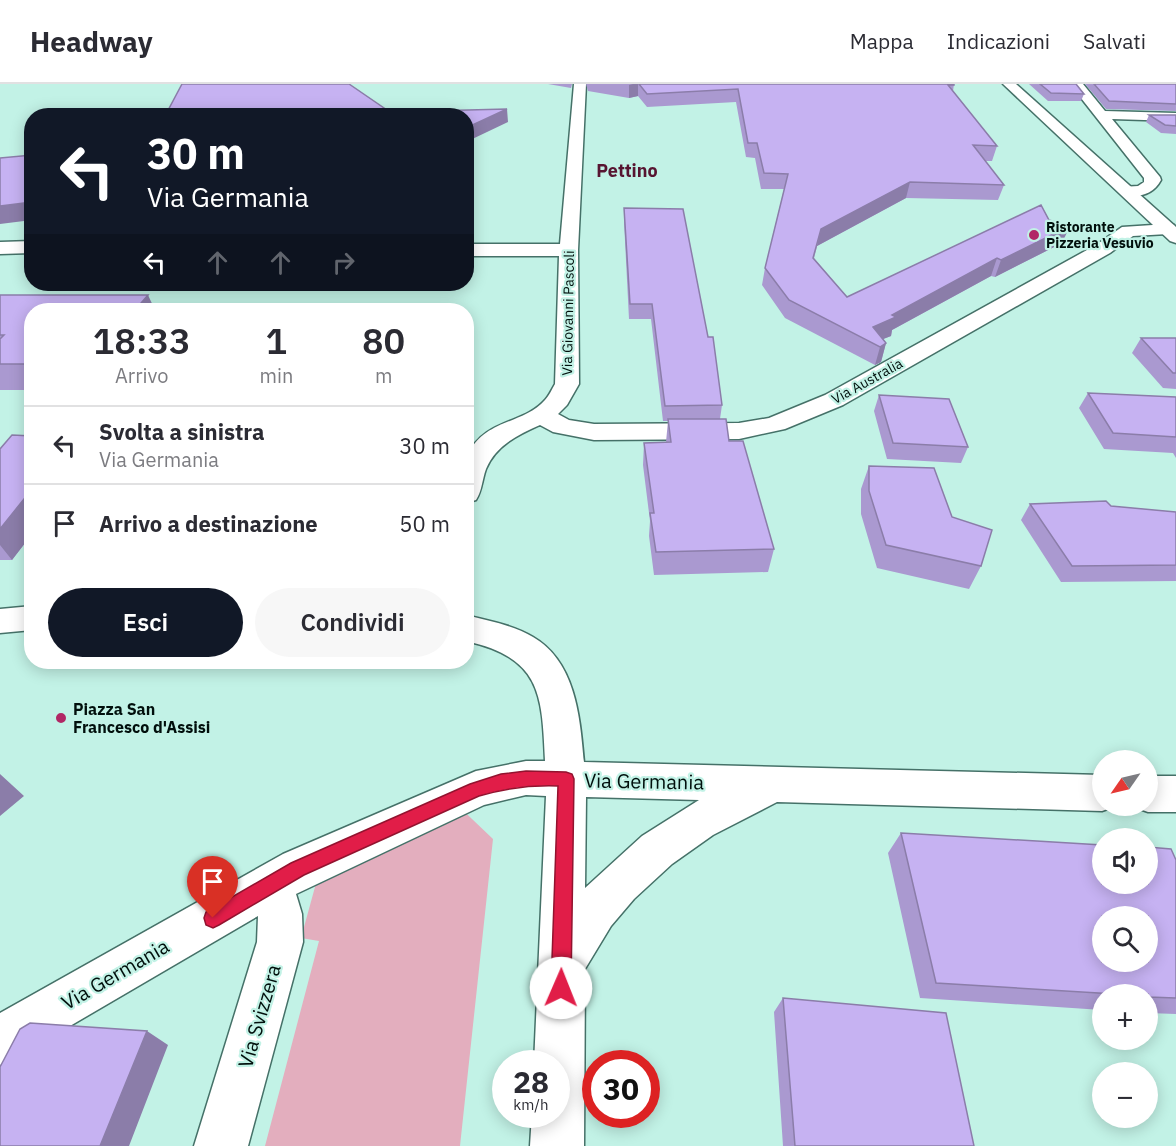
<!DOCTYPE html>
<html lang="it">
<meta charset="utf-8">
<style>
:root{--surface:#fff;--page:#f7f7f7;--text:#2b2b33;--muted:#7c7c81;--line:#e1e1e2;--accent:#111827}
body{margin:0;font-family:"IBM Plex Sans",sans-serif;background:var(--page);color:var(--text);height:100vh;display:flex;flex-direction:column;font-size:22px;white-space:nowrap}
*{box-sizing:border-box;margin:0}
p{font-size:20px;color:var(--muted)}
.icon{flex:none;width:33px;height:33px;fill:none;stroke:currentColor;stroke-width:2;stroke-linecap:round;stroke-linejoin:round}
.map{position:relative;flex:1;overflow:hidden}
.side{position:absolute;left:24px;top:219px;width:450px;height:366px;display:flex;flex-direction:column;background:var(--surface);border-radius:24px;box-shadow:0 3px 15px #0003}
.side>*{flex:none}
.guide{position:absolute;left:24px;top:24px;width:450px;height:183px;border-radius:24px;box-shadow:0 3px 15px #0003;background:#111827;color:#fff;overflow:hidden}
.needle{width:39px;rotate:236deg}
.tools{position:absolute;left:1092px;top:666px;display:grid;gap:12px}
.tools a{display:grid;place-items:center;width:66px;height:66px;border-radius:50%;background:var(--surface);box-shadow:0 3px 15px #0003;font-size:30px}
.speed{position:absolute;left:492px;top:966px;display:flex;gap:12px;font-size:30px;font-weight:700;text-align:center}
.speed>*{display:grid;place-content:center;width:78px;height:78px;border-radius:50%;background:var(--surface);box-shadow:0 3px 15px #0003;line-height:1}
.speed small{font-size:15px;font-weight:400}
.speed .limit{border:9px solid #d22;background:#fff;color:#111}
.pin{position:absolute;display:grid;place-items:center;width:51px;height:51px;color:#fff;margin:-62px -26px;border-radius:50% 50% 50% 0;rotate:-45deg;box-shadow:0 0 6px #0007}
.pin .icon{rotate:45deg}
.me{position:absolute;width:66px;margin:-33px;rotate:1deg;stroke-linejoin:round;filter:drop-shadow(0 0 4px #0008)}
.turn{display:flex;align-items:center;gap:21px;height:126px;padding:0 24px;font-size:27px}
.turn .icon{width:78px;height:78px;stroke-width:2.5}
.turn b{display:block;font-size:42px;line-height:51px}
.lanes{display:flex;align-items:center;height:57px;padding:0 24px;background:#0003;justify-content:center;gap:30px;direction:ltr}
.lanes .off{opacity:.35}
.eta{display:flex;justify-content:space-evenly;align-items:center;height:102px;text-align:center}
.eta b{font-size:36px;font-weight:600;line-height:42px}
.button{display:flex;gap:12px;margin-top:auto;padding:12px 24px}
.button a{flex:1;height:69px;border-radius:36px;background:var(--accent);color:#fff;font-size:24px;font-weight:600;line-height:69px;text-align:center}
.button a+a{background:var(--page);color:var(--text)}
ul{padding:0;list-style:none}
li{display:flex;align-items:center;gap:18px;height:78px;padding:0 24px;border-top:2px solid var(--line)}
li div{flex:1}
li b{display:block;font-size:22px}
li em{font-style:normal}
header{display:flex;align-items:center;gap:36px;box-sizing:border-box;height:84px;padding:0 30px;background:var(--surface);border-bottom:2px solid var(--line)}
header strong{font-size:28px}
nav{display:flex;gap:33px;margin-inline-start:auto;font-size:21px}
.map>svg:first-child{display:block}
</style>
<header>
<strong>Headway</strong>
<nav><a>Mappa</a><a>Indicazioni</a><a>Salvati</a></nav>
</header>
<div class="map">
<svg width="1176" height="1062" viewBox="0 0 1176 1062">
<rect width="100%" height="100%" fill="#c2f2e6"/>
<!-- green -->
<path fill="#e3aebe" d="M 451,715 L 493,755 L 460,1062 L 265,1062 L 319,857 L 301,854 L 318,792 Z"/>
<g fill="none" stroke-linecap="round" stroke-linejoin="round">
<defs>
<path id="minor" d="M 574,0 L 586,0 L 578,166 L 579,300 L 567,321 L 558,330 L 569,336 L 594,340 L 739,339 L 769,334 L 825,311 L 1096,161 L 1122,143 L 1168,140 L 1174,141 L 1176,146 L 1168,150 L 1133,152 L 1110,169 L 843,321 L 785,345 L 739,355 L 594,356 L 553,348 L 540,341 C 518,351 496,361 486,385 C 482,396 482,407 476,416 L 466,419 C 466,408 463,381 467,372 C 485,334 523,341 545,316 C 549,312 552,305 555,300 L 559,172 L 466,172 L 466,160 L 560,160 Z
M 1070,0 L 1083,0 L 1105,27 L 1176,29 L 1176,37 L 1112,35 L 1160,93 L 1161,96 C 1153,111 1138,114 1122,111 L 1120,107 L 1122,103 L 1138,102 L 1144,98 L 1144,94 Z
M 32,157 L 32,169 L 0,170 L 0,158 Z
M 32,522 L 32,546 L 0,549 L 0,525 Z
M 466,531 C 489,537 513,541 533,553 C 576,578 580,634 584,678 L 1102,691 L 1102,722 L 1116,722 L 1102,727 L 777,718 L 713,751 L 672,780 L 634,815 L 611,842 L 585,885 L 584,1062 L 530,1062 L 532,1030 L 556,1030 L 556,980 L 534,980 L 546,712 L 526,711 L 484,721 L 296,810 L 302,830 L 303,858 L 248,1062 L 194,1062 L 257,858 L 258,832 L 17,973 L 0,981 L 0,929 L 283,770 L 476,687 L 526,677 L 545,677 C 542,609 541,574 466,557 ZM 586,713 L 699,716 L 642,752 L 585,804 Z
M 1148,692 L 1176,692 L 1176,728 L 1148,728 L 1134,723 L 1148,722 Z"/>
<path id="tertiary" d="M 1003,0 L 1016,0 L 1176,143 L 1176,159 L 1170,157 Z"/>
</defs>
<!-- minor casing -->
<use href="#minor" stroke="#457168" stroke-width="3"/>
<!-- tertiary casing -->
<use href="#tertiary" stroke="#457168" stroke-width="3"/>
<!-- minor -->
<use href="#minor" fill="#fff" fill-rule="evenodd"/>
<!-- tertiary -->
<use href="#tertiary" fill="#fff" fill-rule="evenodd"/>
</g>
<!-- wall -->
<path fill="#aa99d0" d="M 548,0 L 572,0 L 571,4 Z
M 586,0 L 954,0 L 953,7 L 997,62 L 992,77 L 985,77 L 1004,101 L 998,116 L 906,114 L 817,162 L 814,174 L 847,213 L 1041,121 L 1062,159 L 995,193 L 991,192 L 892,246 L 891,252 L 883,255 L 886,259 L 881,278 L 875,281 L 785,234 L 762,201 L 765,184 L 784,105 L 761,105 L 755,74 L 746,73 L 736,18 L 647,23 L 638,12 L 629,14 L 588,7 Z
M 1029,0 L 1076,0 L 1084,10 L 1081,17 L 1048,17 Z
M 1085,0 L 1176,0 L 1176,27 L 1106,25 Z
M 1149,31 L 1176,31 L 1176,50 L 1161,49 L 1146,38 Z
M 624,124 L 708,253 L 722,321 L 720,335 L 774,465 L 768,488 L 654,491 L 649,452 L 650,437 L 643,381 L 644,359 L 666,358 L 668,337 L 663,337 L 651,235 L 629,235 L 624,137 Z
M 0,211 L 32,226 L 32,306 L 0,306 Z
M 1141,254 L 1176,254 L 1176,305 L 1163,304 L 1132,269 Z
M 1088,309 L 1176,313 L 1176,374 L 1173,369 L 1104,365 L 1079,324 Z
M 879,311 L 968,363 L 961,379 L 887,375 L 874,327 Z
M 32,352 L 32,450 L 12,476 L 0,476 L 0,365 Z
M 869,382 L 952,433 L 981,482 L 969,505 L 877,484 L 861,430 L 861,405 Z
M 1030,420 L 1111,422 L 1176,428 L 1176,497 L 1061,498 L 1021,436 Z
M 901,749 L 1176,776 L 1176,930 L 1148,929 L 1148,910 L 1102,910 L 1102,926 L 920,914 L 888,769 Z
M 783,914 L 974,1062 L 783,1062 L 774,928 Z"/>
<!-- shaded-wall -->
<path fill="#8b7da9" d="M 633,0 L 638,0 L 638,12 L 629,14 L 629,1 Z
M 507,25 L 508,38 L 466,58 L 466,44 Z
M 910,98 L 906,114 L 817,162 L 810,191 L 821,145 Z
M 32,118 L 32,136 L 0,140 L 0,122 Z
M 1070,142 L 1062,159 L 995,193 L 1001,176 Z
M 997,174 L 991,192 L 892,246 L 891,252 L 873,259 L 873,243 L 892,231 Z
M 148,211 L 155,226 L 135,226 Z
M 886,259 L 881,278 L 875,281 L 880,263 Z
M 32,405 L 32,450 L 12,476 L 0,461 L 0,445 Z
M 0,690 L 24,712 L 0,732 Z
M 147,947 L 168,961 L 129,1062 L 100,1062 Z"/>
<!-- building -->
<path fill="#c6b2f2" stroke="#8b7da9" stroke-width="1.5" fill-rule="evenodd" d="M 182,0 L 349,0 L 390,28 L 507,25 L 466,44 L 466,32 L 165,32 Z
M 639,0 L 954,0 L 954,1 L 948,1 L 997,62 L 973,61 L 1004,101 L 910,98 L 821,145 L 813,174 L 847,213 L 1041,121 L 1049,136 L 1070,142 L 1001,176 L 997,174 L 892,231 L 896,233 L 873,243 L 886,259 L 880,263 L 789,216 L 765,184 L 788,90 L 764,89 L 757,59 L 748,59 L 738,5 L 647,10 Z
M 1040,0 L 1076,0 L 1084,10 L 1051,9 Z
M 1094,0 L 1176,0 L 1176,20 L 1109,17 Z
M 1149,31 L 1176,31 L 1176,42 L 1165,41 Z
M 32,71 L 32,118 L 0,122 L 0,74 Z
M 624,124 L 683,125 L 708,253 L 713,253 L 722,321 L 665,322 L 652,220 L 630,220 Z
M 0,211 L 148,211 L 135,226 L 32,226 L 32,280 L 0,280 L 0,255 L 4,251 L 0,251 Z
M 1141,254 L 1176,254 L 1176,289 L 1173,289 Z
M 1088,309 L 1176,313 L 1176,353 L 1113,349 Z
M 879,311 L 949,315 L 968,363 L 893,359 Z
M 668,335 L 726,335 L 729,357 L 743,357 L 774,465 L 656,468 L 650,429 L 654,429 L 644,359 L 671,358 Z
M 12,351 L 32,352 L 32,405 L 0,445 L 0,365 Z
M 869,382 L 934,384 L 952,433 L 992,446 L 981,482 L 886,461 L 869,407 Z
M 1106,417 L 1111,422 L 1176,428 L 1176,481 L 1072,482 L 1030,420 Z
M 901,749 L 1102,761 L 1102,800 L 1148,800 L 1148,763 L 1171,765 L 1176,776 L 1176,914 L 1148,913 L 1148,910 L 1115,910 L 936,899 ZM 1102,832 L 1148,832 L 1148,878 L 1102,878 Z
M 783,914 L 946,929 L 974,1062 L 795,1062 Z
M 30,939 L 147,947 L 100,1062 L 0,1062 L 0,983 L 20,945 Z"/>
<!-- route -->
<path fill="#e11d48" stroke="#92132f" stroke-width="1.5" d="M 526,687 L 566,688 L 572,690 L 574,695 L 571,904 L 568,911 L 561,914 L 554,911 L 551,904 L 558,702 C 530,701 506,704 479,712 L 304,791 L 219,841 L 213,844 L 206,841 L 204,834 L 206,828 L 291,779 L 470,700 L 501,690 Z"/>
<!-- markers -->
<g fill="#b12765" stroke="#c2f2e6" stroke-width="2">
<circle cx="1034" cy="151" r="6"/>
<circle cx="61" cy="634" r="6"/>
</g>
<g text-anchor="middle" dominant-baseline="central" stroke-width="4.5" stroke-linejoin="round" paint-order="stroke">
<!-- far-poi labels -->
<g font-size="14" font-weight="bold" fill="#010f0c" stroke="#c2f2e6" text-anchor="start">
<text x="1046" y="143">Ristorante<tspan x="1046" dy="16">Pizzeria Vesuvio</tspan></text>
</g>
<!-- far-street labels -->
<g font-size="14" fill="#010f0c" stroke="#c2f2e6">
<text transform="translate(568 229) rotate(-89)">Via Giovanni Pascoli</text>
<text transform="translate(867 297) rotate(-29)">Via Australia</text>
</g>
<!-- poi labels -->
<g font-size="16" font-weight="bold" fill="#010f0c" stroke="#c2f2e6" text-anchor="start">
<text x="73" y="625">Piazza San<tspan x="73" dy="18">Francesco d'Assisi</tspan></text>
</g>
<!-- far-district labels -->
<g font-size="18" font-weight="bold" fill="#571531" stroke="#c2f2e6">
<text x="627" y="86">Pettino</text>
</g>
<!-- near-street labels -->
<g font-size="20" fill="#010f0c" stroke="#c2f2e6">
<text transform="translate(644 697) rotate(1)">Via Germania</text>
<text transform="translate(115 890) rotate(-30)">Via Germania</text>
<text transform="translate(259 932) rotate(-74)">Via Svizzera</text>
</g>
</g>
</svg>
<div class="tools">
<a><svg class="needle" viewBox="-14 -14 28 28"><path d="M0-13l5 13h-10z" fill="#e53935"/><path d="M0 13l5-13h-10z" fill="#7c7c81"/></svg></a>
<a><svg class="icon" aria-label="sound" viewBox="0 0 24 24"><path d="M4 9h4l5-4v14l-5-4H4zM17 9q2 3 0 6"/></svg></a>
<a><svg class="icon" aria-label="search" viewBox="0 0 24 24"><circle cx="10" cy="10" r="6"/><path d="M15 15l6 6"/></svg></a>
<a>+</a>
<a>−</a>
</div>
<div class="speed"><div>28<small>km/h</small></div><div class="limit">30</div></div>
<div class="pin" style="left:213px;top:834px;background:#d93025"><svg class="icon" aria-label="arrive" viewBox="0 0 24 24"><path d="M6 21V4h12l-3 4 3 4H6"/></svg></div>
<svg class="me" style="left:561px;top:904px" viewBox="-20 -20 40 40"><circle r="19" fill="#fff"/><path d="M0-13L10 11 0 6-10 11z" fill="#e11d48"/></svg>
<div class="guide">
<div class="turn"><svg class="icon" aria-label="left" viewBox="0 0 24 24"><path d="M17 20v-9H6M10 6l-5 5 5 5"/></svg><div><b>30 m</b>Via Germania</div></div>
<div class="lanes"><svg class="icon" aria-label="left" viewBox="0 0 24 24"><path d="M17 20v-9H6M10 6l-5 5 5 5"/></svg><svg class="icon off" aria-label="ahead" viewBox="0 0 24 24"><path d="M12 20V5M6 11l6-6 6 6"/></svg><svg class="icon off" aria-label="ahead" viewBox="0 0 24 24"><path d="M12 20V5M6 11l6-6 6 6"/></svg><svg class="icon off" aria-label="right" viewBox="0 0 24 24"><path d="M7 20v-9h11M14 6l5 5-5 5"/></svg></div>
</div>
<section class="side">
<div class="eta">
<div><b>18:33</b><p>Arrivo</p></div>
<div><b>1</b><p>min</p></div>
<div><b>80</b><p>m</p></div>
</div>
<ul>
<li><svg class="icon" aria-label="left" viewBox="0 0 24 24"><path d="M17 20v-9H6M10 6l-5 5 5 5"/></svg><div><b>Svolta a sinistra</b><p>Via Germania</p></div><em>30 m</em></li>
<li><svg class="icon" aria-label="arrive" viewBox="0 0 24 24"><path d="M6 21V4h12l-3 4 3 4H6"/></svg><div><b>Arrivo a destinazione</b></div><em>50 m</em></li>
</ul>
<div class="button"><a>Esci</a><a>Condividi</a></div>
</section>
</div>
